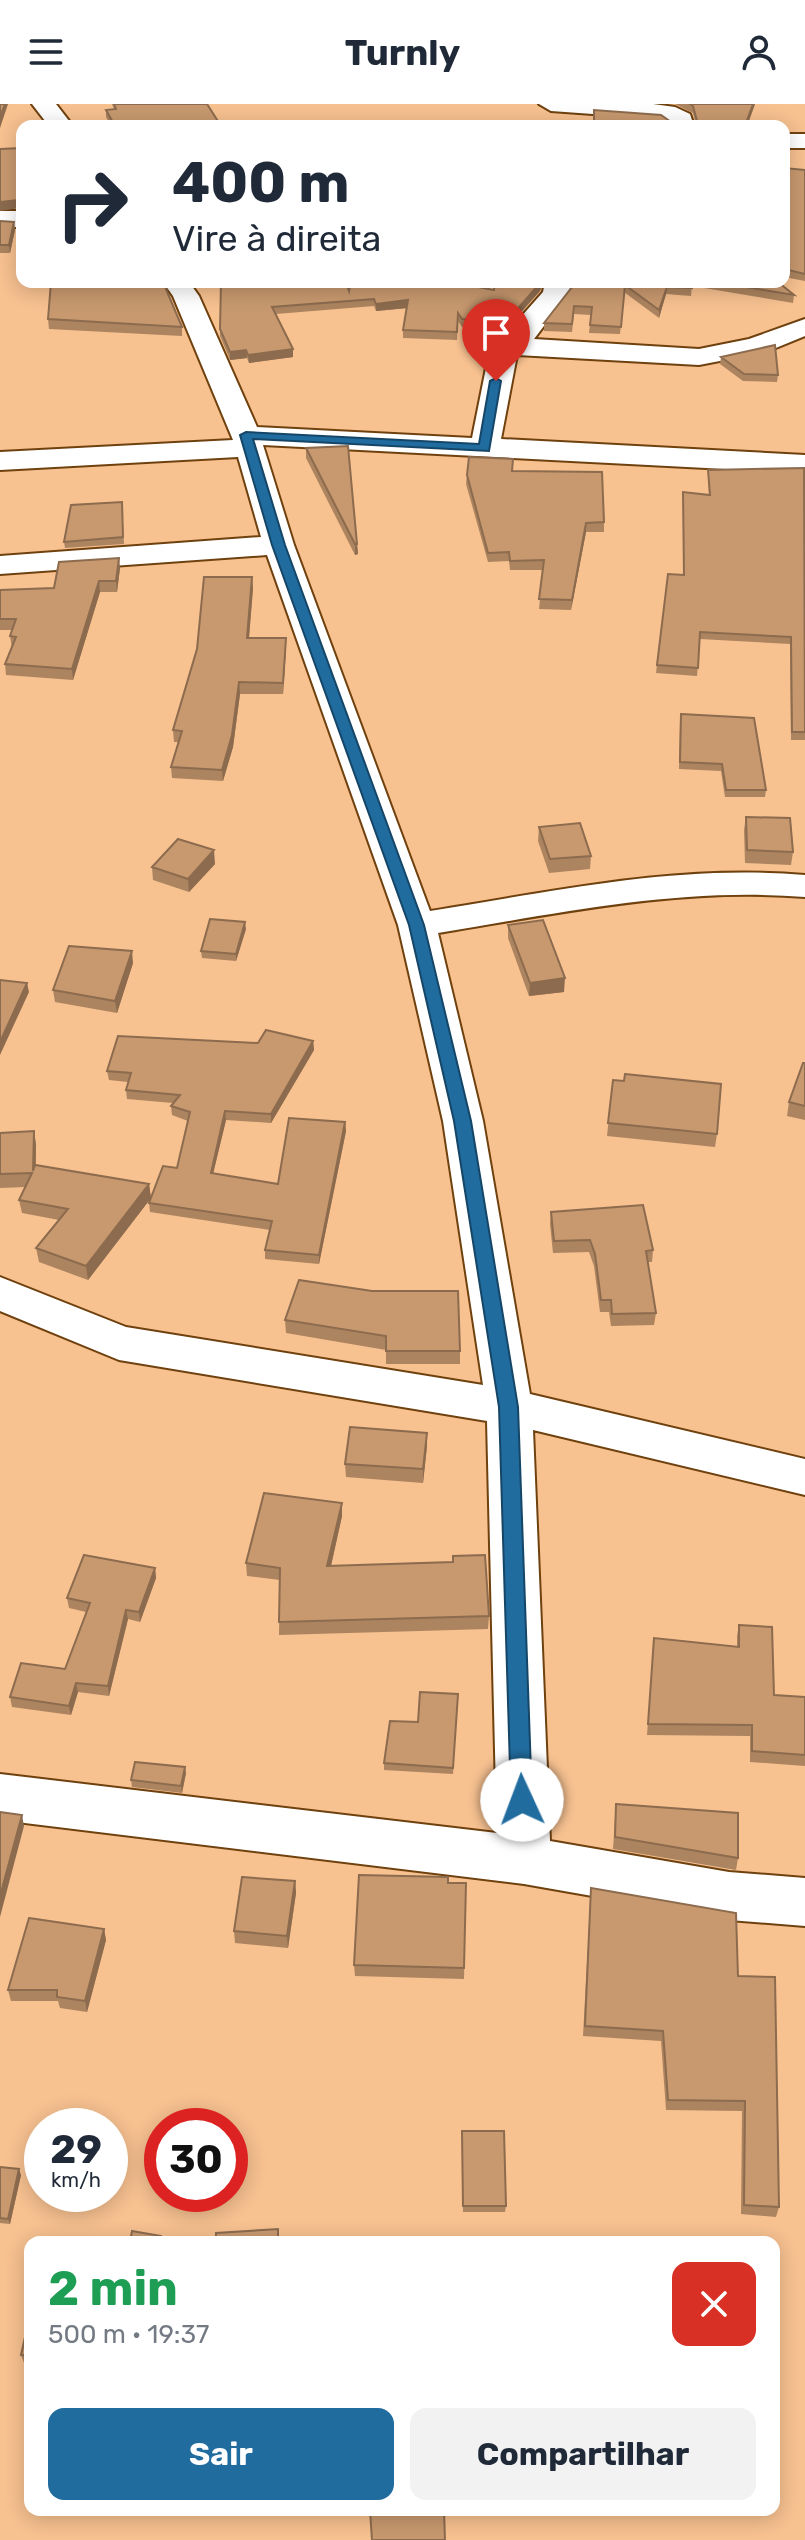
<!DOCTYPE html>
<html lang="pt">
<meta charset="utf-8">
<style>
:root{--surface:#fff;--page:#f2f2f3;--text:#1f2937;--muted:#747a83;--accent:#216c9f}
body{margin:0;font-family:Rubik,sans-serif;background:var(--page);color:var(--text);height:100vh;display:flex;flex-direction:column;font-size:30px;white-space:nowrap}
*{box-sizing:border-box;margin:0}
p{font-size:26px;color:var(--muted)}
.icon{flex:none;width:44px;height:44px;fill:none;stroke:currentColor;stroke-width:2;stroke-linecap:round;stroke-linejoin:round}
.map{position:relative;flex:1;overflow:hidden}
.panel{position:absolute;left:24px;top:2132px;width:756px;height:280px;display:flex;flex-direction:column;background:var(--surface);border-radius:16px;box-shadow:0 4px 20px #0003}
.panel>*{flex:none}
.banner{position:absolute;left:16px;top:16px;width:774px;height:168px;border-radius:16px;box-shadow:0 4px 20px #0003;background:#fff;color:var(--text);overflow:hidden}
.speed{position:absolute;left:24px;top:2004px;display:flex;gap:16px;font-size:40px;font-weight:700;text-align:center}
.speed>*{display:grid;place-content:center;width:104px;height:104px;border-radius:50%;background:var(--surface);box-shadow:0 4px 20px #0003;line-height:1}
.speed small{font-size:20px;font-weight:400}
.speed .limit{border:12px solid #d22;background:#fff;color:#111}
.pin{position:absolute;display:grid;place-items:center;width:68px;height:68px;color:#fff;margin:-82px -34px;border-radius:50% 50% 50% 0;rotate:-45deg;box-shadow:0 0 8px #0007}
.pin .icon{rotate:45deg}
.me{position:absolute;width:88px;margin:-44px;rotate:358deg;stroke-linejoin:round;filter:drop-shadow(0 0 6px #0008)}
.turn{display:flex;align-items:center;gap:28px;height:168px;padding:0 24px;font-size:36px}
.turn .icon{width:104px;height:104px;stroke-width:2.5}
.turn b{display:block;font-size:56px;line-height:68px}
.round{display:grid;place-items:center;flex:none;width:84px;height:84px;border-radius:16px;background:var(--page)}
.head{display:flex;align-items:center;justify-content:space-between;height:136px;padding:0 24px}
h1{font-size:48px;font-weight:700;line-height:60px;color:#1e9e55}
.cta{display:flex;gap:16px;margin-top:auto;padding:16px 24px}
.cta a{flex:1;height:92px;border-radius:16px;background:var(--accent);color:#fff;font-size:32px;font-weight:700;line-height:92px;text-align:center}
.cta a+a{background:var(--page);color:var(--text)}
header{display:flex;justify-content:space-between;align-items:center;height:104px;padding:0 24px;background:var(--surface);font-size:36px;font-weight:700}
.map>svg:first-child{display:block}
</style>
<header><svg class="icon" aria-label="menu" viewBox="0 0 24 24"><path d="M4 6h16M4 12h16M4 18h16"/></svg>Turnly<svg class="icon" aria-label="person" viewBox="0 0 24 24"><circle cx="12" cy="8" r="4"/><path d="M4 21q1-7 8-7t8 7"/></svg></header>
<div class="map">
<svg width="805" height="2436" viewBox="0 0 805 2436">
<rect width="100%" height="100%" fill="#f7c190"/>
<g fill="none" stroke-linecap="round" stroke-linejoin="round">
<defs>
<path id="minor" d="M 32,0 L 56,0 L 73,22 L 49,22 Z
M 539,0 L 653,0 L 675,3 L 690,10 L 694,22 L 670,22 L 662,15 L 551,7 Z
M 784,30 L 805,30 L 805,44 L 784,44 Z
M 0,107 L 22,107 L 22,123 L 0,123 Z
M 163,178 L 189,178 L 199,192 L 257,323 L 472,334 L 489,249 L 543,188 L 545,178 L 571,178 L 569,189 L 534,235 L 699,245 L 749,235 L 805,215 L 805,232 L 766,248 L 699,261 L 517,251 L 501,335 L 805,351 L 805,369 L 263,341 L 294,441 L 430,807 C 556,787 677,760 805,771 L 805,793 C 680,783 561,809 438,829 L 483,1017 L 530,1290 L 805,1355 L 805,1391 L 533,1326 L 550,1737 L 729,1768 L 805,1774 L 805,1822 L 729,1816 L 524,1780 L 0,1716 L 0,1670 L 497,1729 L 487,1317 L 119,1256 L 0,1207 L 0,1173 L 126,1223 L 483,1281 L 443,1017 L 398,821 L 267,451 L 0,470 L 0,452 L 261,433 L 238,353 L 0,366 L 0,348 L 233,336 L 173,192 Z"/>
</defs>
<!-- minor casing -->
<use href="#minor" stroke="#6f410e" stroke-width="4"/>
<!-- minor -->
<use href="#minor" fill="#fff" fill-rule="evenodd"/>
</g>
<!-- wall -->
<path fill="#ac845f" d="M 112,0 L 207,0 L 221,22 L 111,22 L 106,13 L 106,6 L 114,5 Z
M 675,0 L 755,0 L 747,22 L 593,22 L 695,17 L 693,9 Z
M 784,64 L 805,66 L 805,177 L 784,173 Z
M 0,117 L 14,118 L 15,126 L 10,149 L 0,149 Z
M 221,178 L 349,187 L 494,186 L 540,187 L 506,225 L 462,223 L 458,217 L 457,236 L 403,234 L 403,226 L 407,204 L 376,207 L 374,202 L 276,210 L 293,245 L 293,253 L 249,259 L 247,254 L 230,256 L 220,232 Z
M 573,178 L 778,178 L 794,191 L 793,199 L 692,182 L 691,192 L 666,190 L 659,214 L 624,188 L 620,230 L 589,229 L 591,211 L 574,210 L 572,228 L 544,227 L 544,219 L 572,183 Z
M 48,215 L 182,223 L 182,232 L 49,225 Z
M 721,253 L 778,271 L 777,278 L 743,277 L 720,260 Z
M 306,344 L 357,440 L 358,450 L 355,451 L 306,354 Z
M 708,366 L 805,370 L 805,636 L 791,636 L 790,540 L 700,535 L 697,572 L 656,569 L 668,470 L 683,471 L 683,388 L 709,391 Z
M 513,367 L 604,418 L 604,428 L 586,428 L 571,506 L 539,505 L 543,466 L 510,466 L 509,457 L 488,458 L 466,380 L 467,371 Z
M 122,398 L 124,440 L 65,444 L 64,438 Z
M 120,464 L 117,488 L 100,488 L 73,576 L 6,571 L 5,560 L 12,544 L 10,532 L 12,526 L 0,526 L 0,486 L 54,484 Z
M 253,484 L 249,534 L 286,545 L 283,590 L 240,590 L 233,643 L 223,677 L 172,674 L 171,663 L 178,638 L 174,638 L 173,626 Z
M 680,617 L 766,686 L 765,693 L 725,693 L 721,667 L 679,665 Z
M 746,713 L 793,748 L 791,761 L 745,759 L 744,726 Z
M 539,723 L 591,752 L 590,765 L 549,769 L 538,737 Z
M 215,760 L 189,788 L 153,776 L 152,763 Z
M 508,821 L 564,888 L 529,892 L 508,834 Z
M 246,825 L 236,857 L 202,854 L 201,847 Z
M 133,859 L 117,909 L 55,898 L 53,886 Z
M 313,937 L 314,946 L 271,1019 L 226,1016 L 213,1070 L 278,1080 L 345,1018 L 346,1027 L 319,1160 L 265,1155 L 265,1146 L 270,1126 L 150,1108 L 149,1099 L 177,1064 L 188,1017 L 172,1011 L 171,1002 L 173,999 L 127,995 L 126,986 L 128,978 L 109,976 L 107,967 L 258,939 Z
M 805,959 L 805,1016 L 787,1012 L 789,998 Z
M 613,976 L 717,1030 L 715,1043 L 607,1032 Z
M 34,1027 L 36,1041 L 36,1061 L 149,1080 L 151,1094 L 88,1176 L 39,1158 L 36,1144 L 59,1116 L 22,1109 L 19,1096 L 26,1083 L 0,1084 L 0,1029 Z
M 551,1108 L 653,1146 L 652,1158 L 648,1158 L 656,1209 L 654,1221 L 611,1222 L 609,1208 L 600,1208 L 594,1162 L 589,1148 L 553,1149 L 550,1120 Z
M 372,1187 L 460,1247 L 460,1260 L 386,1260 L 386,1246 L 286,1229 L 285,1216 Z
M 427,1342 L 423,1379 L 346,1373 L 345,1360 Z
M 342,1399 L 342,1412 L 331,1462 L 489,1512 L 488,1525 L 279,1531 L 280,1476 L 247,1472 L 246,1459 Z
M 155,1464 L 156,1474 L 140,1518 L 128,1515 L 109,1592 L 78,1588 L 71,1611 L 12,1603 L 10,1593 L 65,1565 L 86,1508 L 69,1504 L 67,1494 Z
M 739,1521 L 774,1591 L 805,1593 L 805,1662 L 750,1658 L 750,1632 L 647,1631 L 654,1534 L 737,1543 L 737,1532 Z
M 458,1590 L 453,1670 L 384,1666 L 384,1659 L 418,1618 Z
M 186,1669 L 182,1689 L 132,1683 L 131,1676 Z
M 616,1700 L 738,1754 L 736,1766 L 613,1745 Z
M 295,1777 L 296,1789 L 288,1844 L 235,1839 L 234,1827 Z
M 448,1779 L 466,1779 L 464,1875 L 355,1872 L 354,1861 Z
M 591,1784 L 738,1872 L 779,2103 L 776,2113 L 741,2110 L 742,2007 L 666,2006 L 661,1937 L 583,1932 Z
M 104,1825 L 106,1836 L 87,1908 L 60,1904 L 58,1897 L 11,1897 L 8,1886 Z
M 462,2027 L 506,2102 L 505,2108 L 463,2108 Z
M 0,2063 L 21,2071 L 10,2120 L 0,2119 Z
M 30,2211 L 30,2260 L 24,2259 L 21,2251 Z
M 92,2406 L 192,2406 L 192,2409 L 92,2407 Z"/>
<!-- shaded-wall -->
<path fill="#8c6b4e" d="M 5,0 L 8,0 L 0,24 L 0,13 Z
M 753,0 L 755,0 L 747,22 L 745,22 Z
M 22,84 L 22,96 L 20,104 L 0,107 L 0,98 Z
M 14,118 L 15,126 L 10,149 L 9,141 Z
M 541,178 L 544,178 L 540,187 L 506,225 L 507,217 Z
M 667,183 L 666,190 L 659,214 L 659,206 Z
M 408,196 L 408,204 L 376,207 L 376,200 Z
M 293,245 L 293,253 L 249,259 L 248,251 Z
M 246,246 L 247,254 L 230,256 L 230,248 Z
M 586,419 L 586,428 L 571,506 L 572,496 Z
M 355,440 L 357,440 L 358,450 L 355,451 Z
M 119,454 L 120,464 L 117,488 L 116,477 Z
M 252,473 L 253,484 L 248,545 L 247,534 Z
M 99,477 L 100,488 L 73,576 L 72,565 Z
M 286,534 L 286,545 L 283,590 L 283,579 Z
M 239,578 L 240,590 L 233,643 L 223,677 L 222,666 Z
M 214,746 L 215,760 L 189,788 L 188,775 Z
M 245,818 L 246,825 L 236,857 L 236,850 Z
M 132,847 L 133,859 L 117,909 L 115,897 Z
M 565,874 L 564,888 L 529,892 L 530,879 Z
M 27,879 L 29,888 L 0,951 L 0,938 Z
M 313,937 L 314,946 L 271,1019 L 271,1010 Z
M 225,1007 L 226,1016 L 211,1078 L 211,1069 Z
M 345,1018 L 346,1027 L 319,1160 L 319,1151 Z
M 34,1027 L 36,1041 L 35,1080 L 33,1067 Z
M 149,1080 L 151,1094 L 88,1176 L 86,1162 Z
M 427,1329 L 427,1342 L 423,1379 L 423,1365 Z
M 342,1399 L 342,1412 L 328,1475 L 327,1462 Z
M 155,1464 L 156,1474 L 140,1518 L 139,1508 Z
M 126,1506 L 128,1515 L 109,1592 L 108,1582 Z
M 76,1579 L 78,1588 L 71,1611 L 69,1602 Z
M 185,1663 L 186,1669 L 182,1689 L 181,1682 Z
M 22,1711 L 24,1722 L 0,1813 L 0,1792 Z
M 295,1777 L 296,1789 L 288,1844 L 287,1832 Z
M 104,1825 L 106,1836 L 87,1908 L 85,1897 Z
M 19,2065 L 21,2071 L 10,2120 L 8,2115 Z"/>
<!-- building -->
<path fill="#c8996f" stroke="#8c6b4e" stroke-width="2" d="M 0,0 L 5,0 L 0,13 Z
M 114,0 L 207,0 L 221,22 L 115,22 L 106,6 L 116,5 Z
M 690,0 L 753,0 L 745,22 L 594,22 L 594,6 L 661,11 L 671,18 L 697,17 L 693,2 Z
M 525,19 L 524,22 L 447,22 L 447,20 Z
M 22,44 L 22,84 L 19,96 L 0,98 L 0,45 Z
M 784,64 L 805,66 L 805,170 L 784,165 Z
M 0,117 L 14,118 L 9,141 L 0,141 Z
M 51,178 L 163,178 L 182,223 L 48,215 Z
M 221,178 L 346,178 L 349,187 L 351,178 L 452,178 L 494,186 L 495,178 L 541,178 L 507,217 L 462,215 L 458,209 L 457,228 L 403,226 L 408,196 L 376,200 L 374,195 L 272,203 L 293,245 L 248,251 L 246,246 L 230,248 L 220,225 Z
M 573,178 L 692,178 L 692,184 L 667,183 L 659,206 L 625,181 L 621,223 L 590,221 L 592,203 L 574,202 L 572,220 L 544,219 L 572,183 Z
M 715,178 L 778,178 L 794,191 Z
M 775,241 L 778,271 L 744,270 L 721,253 Z
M 348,342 L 357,440 L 355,440 L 306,344 Z
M 469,353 L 513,355 L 512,367 L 602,368 L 604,418 L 586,419 L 572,496 L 539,495 L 544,456 L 510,457 L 509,448 L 488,449 L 467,371 Z
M 804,364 L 805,628 L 792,628 L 791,533 L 700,528 L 698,564 L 657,561 L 668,470 L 684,471 L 683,388 L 710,391 L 708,366 Z
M 122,398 L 123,433 L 64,438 L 71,401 Z
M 119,454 L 116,477 L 99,477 L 72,565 L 5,560 L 16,533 L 10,532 L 16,515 L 0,515 L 0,486 L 54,484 L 59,458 Z
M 204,473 L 252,473 L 247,534 L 286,534 L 283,579 L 239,578 L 232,631 L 222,666 L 171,663 L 182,627 L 173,626 L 197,545 Z
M 681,610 L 754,614 L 766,686 L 726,686 L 722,660 L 680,658 Z
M 746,713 L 790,714 L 793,748 L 747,746 Z
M 580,719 L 591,752 L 550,755 L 539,723 Z
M 178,735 L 214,746 L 188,775 L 152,763 Z
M 210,815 L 245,818 L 236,850 L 201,847 Z
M 543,816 L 565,874 L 530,879 L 508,821 Z
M 69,842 L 132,847 L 115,897 L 53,886 Z
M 0,876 L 27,879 L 0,938 Z
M 266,926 L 313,937 L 271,1010 L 225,1007 L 211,1069 L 278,1080 L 289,1014 L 345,1018 L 319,1151 L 265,1146 L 272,1117 L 149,1099 L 163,1062 L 177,1064 L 190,1008 L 171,1002 L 180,991 L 126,986 L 131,969 L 107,967 L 118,932 L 258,939 Z
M 803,959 L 805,959 L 805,1002 L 789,998 Z
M 625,970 L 721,980 L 717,1030 L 608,1019 L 613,976 L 624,977 Z
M 34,1027 L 33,1067 L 35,1061 L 149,1080 L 86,1162 L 36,1144 L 68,1105 L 19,1096 L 32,1069 L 0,1070 L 0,1029 Z
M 643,1101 L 653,1146 L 646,1147 L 656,1209 L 612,1210 L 611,1196 L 601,1196 L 595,1150 L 590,1136 L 554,1137 L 551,1108 Z
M 299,1176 L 372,1187 L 458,1187 L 460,1247 L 386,1247 L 386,1232 L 285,1216 Z
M 350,1323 L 427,1329 L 423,1365 L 345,1360 Z
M 264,1389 L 342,1399 L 327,1462 L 453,1458 L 453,1452 L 485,1451 L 489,1512 L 279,1518 L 280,1464 L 246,1459 Z
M 84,1451 L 155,1464 L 139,1508 L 126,1506 L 108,1582 L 76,1579 L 69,1602 L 10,1593 L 21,1559 L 65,1565 L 90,1499 L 67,1494 Z
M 739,1521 L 772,1523 L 774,1591 L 805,1593 L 805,1651 L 752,1647 L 752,1621 L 648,1620 L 654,1534 L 739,1543 Z
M 420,1588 L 458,1590 L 453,1664 L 384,1659 L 390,1617 L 418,1618 Z
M 135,1658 L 185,1663 L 181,1682 L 131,1676 Z
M 616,1700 L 738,1709 L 738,1754 L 615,1733 Z
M 0,1708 L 22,1711 L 0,1792 Z
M 359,1771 L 448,1773 L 448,1779 L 466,1779 L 464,1864 L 354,1861 Z
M 242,1773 L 295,1777 L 287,1832 L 234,1827 Z
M 591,1784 L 736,1809 L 738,1872 L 775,1873 L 779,2103 L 744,2101 L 745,1997 L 668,1996 L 663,1927 L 585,1922 Z
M 29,1814 L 104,1825 L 85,1897 L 57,1893 L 57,1886 L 8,1886 Z
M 462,2027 L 504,2027 L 506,2102 L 463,2102 Z
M 0,2063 L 19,2065 L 8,2115 L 0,2114 Z
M 278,2125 L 278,2138 L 216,2138 L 216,2129 Z
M 132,2127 L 161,2132 L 160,2138 L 130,2138 Z
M 30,2211 L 30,2252 L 21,2251 Z
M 370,2406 L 444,2406 L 445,2436 L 372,2436 Z"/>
<!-- route -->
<path fill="#216c9f" stroke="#154667" stroke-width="2" d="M 496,274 L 501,277 L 489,347 L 253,335 L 285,441 L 424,821 L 471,1017 L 518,1303 L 532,1696 L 529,1702 L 522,1705 L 514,1702 L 511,1696 L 499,1303 L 454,1017 L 409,821 L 272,441 L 240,331 L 246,328 L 479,340 L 490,277 Z"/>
</svg>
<div class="speed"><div>29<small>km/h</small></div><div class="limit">30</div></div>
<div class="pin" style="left:496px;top:277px;background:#d93025"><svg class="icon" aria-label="arrive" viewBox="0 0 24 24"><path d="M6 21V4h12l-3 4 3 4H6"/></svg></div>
<svg class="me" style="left:522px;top:1696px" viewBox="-20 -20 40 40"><circle r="19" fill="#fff"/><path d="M0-13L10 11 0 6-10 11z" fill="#216c9f"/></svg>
<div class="banner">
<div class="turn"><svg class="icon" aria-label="right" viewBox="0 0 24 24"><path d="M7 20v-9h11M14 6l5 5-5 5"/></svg><div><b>400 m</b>Vire à direita</div></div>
</div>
<section class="panel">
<div class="head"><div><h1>2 min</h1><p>500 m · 19:37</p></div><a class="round" style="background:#d93025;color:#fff"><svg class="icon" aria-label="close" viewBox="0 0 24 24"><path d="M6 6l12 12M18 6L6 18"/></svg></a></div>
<div class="cta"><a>Sair</a><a>Compartilhar</a></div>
</section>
</div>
